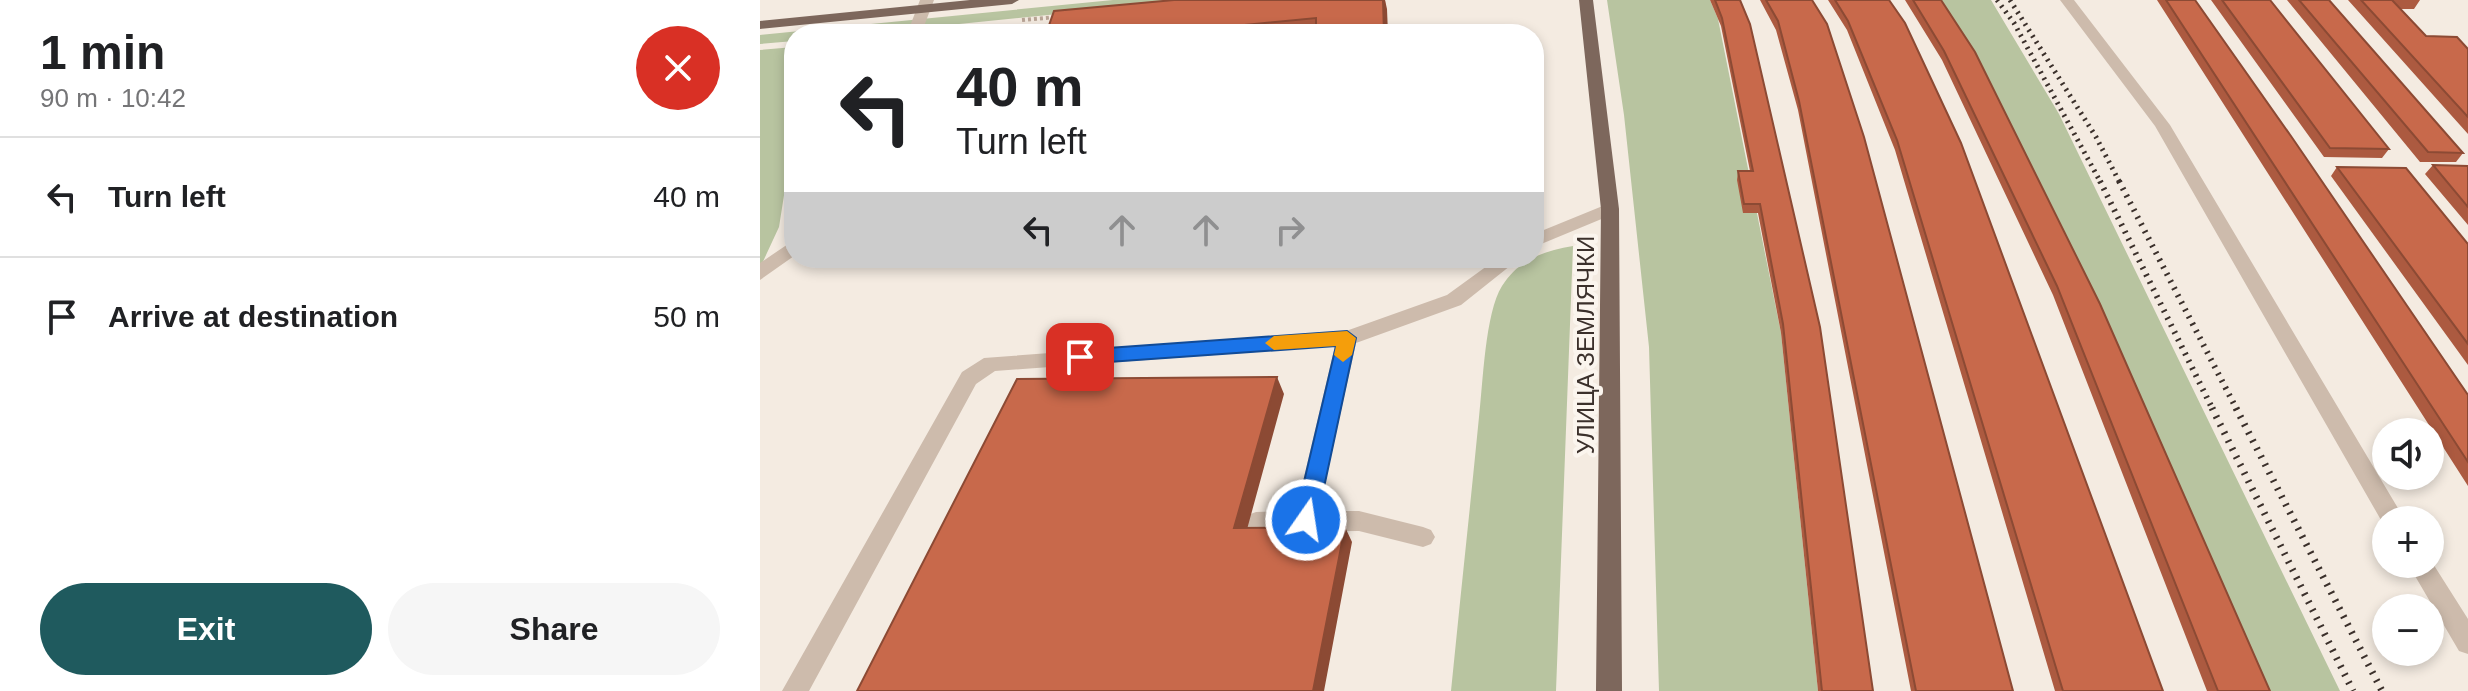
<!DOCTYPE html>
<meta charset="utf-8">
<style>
:root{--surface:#fff;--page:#f6f6f6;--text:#202124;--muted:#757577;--line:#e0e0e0;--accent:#1f5a5e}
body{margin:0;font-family:Arial,sans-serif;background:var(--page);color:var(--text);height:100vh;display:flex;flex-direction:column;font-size:30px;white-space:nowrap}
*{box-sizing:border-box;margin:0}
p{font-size:26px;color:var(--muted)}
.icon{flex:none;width:44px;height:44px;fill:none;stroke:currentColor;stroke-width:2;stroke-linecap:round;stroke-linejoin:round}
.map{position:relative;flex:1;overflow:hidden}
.side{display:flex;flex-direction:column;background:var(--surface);width:760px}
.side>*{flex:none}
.banner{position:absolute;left:24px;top:24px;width:760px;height:244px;border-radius:32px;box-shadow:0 4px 12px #0003;background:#fff;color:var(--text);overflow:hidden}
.buttons{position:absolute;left:1612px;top:418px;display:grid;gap:16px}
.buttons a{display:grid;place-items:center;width:72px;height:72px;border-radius:50%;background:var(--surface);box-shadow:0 4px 12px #0003;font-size:40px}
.pin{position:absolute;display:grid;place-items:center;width:68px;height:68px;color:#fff;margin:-34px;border-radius:16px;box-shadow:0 4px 12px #0006}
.me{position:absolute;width:88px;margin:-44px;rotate:13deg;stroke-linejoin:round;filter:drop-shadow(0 0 6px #0008)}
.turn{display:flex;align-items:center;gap:28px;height:168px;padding:0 40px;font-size:36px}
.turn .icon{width:104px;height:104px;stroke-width:2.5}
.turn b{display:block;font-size:56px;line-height:68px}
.lanes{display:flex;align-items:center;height:76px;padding:0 40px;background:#0003;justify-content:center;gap:40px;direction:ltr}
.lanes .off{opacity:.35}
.round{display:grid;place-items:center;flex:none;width:84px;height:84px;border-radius:42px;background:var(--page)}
.head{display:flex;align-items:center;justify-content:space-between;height:136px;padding:0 40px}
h1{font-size:48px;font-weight:800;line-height:60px}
.primary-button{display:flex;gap:16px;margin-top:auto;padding:16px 40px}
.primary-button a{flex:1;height:92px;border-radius:48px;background:var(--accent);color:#fff;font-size:32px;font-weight:800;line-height:92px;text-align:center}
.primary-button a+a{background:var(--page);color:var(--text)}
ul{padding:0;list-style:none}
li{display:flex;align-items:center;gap:24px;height:120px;padding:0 40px;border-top:2px solid var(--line)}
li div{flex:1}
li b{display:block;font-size:30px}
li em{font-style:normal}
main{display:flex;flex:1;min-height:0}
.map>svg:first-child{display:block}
</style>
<main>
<section class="side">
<div class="head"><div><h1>1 min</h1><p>90 m · 10:42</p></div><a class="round" style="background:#d93025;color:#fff"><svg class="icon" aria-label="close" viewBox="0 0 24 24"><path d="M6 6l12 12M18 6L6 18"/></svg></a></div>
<ul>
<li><svg class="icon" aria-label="left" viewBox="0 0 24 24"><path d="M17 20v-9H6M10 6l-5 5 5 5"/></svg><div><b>Turn left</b></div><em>40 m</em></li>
<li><svg class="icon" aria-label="arrive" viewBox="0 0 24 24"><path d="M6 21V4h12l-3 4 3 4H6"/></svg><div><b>Arrive at destination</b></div><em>50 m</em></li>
</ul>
<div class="primary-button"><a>Exit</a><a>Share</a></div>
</section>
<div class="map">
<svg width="1708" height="691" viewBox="0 0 1708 691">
<rect width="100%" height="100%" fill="#f4ebe1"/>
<!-- green -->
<path fill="#b8c4a0" d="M 353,0 L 436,0 L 101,34 L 34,34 L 34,41 L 0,44 L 0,35 Z
M 847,0 L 950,0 L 958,19 L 1021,333 L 1058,691 L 899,691 L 889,347 L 864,115 Z
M 1172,0 L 1231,0 L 1299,114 L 1580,691 L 1498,691 Z
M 34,47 L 34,170 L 25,189 L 19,227 L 0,268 L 0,50 Z
M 813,246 L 796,691 L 691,691 C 700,600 710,509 719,417 C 723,384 725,313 742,286 C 759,259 784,251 813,246 Z"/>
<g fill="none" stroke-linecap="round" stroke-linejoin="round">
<!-- path -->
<path stroke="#b9a596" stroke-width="4" stroke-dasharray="3 3" stroke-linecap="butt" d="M 262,20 L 296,17"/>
<!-- minor -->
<path fill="#cdbbac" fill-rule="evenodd" d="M 160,0 L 174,0 L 161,34 L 147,34 Z
M 1300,0 L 1314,0 L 1410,125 L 1645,520 L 1626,520 L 1625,527 L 1395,126 Z
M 850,203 L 859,209 L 856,213 L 774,247 L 774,234 Z
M 34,240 L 34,256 L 0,280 L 0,263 Z
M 738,258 L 760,258 L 701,305 L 596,343 L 559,511 L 599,511 L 663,527 L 671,530 L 675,537 L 671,544 L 663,547 L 599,531 L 496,532 L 488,529 L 484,522 L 488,515 L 496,512 L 536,511 L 575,346 L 235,371 L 216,384 L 49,691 L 22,691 L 202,372 L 224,358 L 586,331 L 687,295 Z
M 1670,559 L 1708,619 L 1708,654 L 1699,651 L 1648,564 L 1670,564 Z"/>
<!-- major -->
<path fill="#7d675c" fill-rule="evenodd" d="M 210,0 L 259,0 L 252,4 L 0,29 L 0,21 Z
M 819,0 L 833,0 L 859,209 L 862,691 L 836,691 L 841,209 Z"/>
<!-- rail-far2 -->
<path stroke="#3b302b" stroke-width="5" stroke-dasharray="2 5" stroke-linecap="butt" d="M 1237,0 L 1254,23 L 1341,183
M 1250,0 L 1336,137 L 1360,183"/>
<!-- rail-far1 -->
<path stroke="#3b302b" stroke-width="6" stroke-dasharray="2 6" stroke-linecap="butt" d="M 1340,181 L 1453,410
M 1359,181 L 1477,410"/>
<!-- rail -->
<path stroke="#3b302b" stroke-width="7" stroke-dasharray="2 7" stroke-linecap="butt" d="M 1452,408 L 1593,691
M 1476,408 L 1622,691"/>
</g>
<!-- wall -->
<path fill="#ac5a40" d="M 414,0 L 625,0 L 628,34 L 286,34 Z
M 950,0 L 980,0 L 1113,691 L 1058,691 L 1021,333 L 998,213 L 983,213 L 977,180 L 978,171 L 990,171 L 961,26 Z
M 1000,0 L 1052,0 L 1253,691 L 1151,691 L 1038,110 L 1016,30 Z
M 1068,0 L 1129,0 L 1403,691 L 1295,691 L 1135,150 L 1087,30 Z
M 1145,0 L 1181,0 L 1510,691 L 1447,691 L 1293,295 L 1182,60 Z
M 1397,0 L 1435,0 L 1708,395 L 1708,486 Z
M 1451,0 L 1510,0 L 1629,149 L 1622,158 L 1564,157 Z
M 1527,0 L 1569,0 L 1703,153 L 1696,162 L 1660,162 Z
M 1588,0 L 1660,0 L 1654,9 L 1641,9 L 1666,36 L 1708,49 L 1708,134 Z
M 1673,165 L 1708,166 L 1708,225 L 1665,174 Z
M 1577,167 L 1708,244 L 1708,365 L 1571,176 Z"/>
<!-- shaded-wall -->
<path fill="#8c4a34" d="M 623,0 L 625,0 L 627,9 L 628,34 L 624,34 Z
M 517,377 L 524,394 L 483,544 L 474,528 Z
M 585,527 L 592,542 L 564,691 L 553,691 Z"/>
<!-- building -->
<path fill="#c8694b" stroke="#8c4a34" stroke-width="2" d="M 414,0 L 623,0 L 624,34 L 556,34 L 556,18 L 394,34 L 286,34 L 294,11 Z
M 955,0 L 980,0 L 990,24 L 1060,327 L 1113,691 L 1062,691 L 1023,324 L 1000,204 L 984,204 L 978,171 L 993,171 L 962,18 Z
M 1006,0 L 1052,0 L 1067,24 L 1104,137 L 1253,691 L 1156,691 L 1039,101 L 1018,21 Z
M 1075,0 L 1129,0 L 1145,23 L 1201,143 L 1403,691 L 1303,691 L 1137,140 L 1088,21 Z
M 1153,0 L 1181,0 L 1215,52 L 1340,304 L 1510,691 L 1458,691 L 1297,286 L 1184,51 Z
M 1406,0 L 1435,0 L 1533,139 L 1708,395 L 1708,462 Z
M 1462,0 L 1510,0 L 1629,149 L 1570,148 Z
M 1539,0 L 1569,0 L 1703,153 L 1668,152 Z
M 1601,0 L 1632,0 L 1666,36 L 1697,37 L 1708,49 L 1708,117 Z
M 1673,165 L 1708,166 L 1708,207 Z
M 1577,167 L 1646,168 L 1708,244 L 1708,344 Z
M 517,377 L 474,528 L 585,527 L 553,691 L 97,691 L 257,379 Z"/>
<!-- route -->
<path fill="#1a73e8" stroke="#114b97" stroke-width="2" d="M 587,331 L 596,338 L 557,520 L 553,527 L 546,529 L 539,527 L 535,520 L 576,346 L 320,364 L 311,357 L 320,350 Z"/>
<!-- slow -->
<path fill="#f59e0b" d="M 587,331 L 596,338 L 592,355 L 583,362 L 574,355 L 576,346 L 514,350 L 505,343 L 514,336 Z"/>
<g text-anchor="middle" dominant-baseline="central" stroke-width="8" stroke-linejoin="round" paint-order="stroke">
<!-- street labels -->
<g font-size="24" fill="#3b302b" stroke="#fbf5ee">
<text transform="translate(825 345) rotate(-90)">УЛИЦА ЗЕМЛЯЧКИ</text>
</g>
</g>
</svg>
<div class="buttons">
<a><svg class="icon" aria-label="sound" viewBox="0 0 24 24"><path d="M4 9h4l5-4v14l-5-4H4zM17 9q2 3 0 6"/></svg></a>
<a>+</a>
<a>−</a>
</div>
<div class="pin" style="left:320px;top:357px;background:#d93025"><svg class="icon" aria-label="arrive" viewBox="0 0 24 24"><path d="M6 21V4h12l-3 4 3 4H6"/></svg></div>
<svg class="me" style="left:546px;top:520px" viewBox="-20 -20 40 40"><circle r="17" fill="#1a73e8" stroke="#fff" stroke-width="3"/><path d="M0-11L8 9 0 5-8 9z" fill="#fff"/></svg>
<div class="banner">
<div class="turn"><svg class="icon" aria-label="left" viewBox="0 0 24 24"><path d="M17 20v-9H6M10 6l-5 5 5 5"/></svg><div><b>40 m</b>Turn left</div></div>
<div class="lanes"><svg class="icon" aria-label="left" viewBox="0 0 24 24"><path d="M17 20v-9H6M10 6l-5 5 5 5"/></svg><svg class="icon off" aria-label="ahead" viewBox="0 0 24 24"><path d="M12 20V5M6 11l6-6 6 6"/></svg><svg class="icon off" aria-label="ahead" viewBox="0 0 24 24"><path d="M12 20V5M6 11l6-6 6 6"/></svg><svg class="icon off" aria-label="right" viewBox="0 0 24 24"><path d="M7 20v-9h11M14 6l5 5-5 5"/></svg></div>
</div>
</div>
</main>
